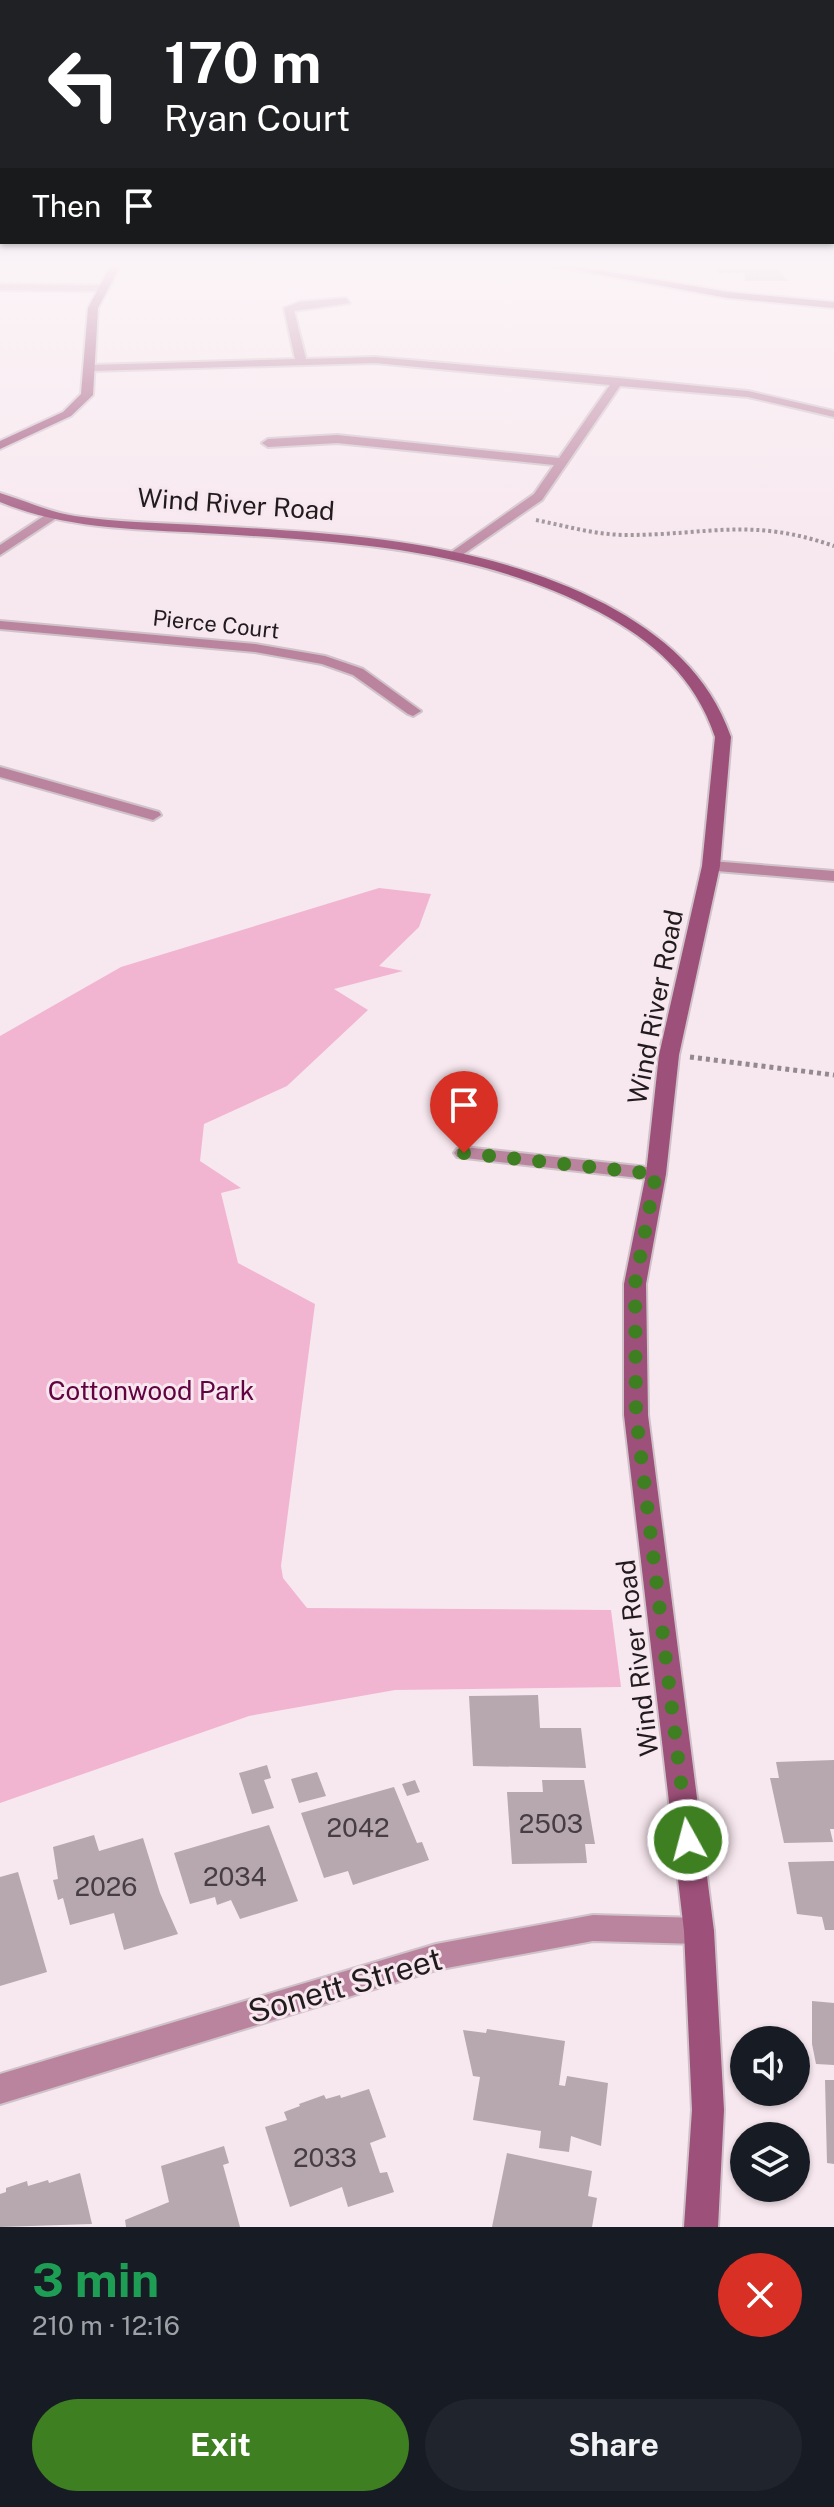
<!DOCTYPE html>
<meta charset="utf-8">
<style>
:root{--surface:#171b24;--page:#20242c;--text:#f1f3f6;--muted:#9ea1a6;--accent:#3d7f21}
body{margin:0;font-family:"Public Sans",sans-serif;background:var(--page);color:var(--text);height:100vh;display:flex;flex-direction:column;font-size:30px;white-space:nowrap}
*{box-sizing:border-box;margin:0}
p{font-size:26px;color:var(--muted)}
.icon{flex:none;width:44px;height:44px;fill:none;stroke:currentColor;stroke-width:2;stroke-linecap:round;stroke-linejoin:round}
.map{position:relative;height:2227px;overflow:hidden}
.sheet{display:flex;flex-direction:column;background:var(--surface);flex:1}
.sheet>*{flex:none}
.banner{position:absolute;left:0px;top:0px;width:834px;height:244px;box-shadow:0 2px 6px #0004;background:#202124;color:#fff;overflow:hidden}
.buttons{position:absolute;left:730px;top:2026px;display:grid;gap:16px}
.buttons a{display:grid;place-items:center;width:80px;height:80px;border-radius:50%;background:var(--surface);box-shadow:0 2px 6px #0004;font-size:40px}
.pin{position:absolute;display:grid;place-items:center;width:68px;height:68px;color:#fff;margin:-82px -34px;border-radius:50% 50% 50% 0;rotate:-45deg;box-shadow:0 0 8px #0007}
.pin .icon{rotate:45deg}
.me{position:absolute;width:88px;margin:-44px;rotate:353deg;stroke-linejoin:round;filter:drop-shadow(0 0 6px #0008)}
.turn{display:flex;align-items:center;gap:28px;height:168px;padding:0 32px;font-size:36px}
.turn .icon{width:104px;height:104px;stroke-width:2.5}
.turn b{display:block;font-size:56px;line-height:68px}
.then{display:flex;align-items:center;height:76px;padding:0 32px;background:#0003;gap:16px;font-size:30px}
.round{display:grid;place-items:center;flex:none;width:84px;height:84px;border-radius:42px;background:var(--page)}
.head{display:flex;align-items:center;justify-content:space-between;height:136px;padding:0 32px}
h1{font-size:48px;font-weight:700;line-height:60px;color:#1e9e55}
.action{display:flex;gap:16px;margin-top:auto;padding:16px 32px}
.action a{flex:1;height:92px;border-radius:48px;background:var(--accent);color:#fff;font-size:32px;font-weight:700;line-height:92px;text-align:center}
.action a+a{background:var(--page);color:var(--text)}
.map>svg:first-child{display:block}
</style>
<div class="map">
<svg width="834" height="2227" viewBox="0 0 834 2227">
<rect width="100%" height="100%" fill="#f7e7ee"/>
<!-- green -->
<path fill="#f1b5d2" d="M 379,888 L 431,894 L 419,927 L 379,966 L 403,971 L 334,989 L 368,1010 L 287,1086 L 204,1124 L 200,1161 L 241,1188 L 221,1193 L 238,1263 L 315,1304 L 281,1566 L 283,1578 L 307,1608 L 611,1610 L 621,1687 L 395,1690 L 249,1716 L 0,1803 L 0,1036 L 121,967 Z"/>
<!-- building -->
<path fill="#b7a8af" d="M 717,268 L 766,268 L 778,270 L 788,281 L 745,281 L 745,273 L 718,273 Z
M 538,1695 L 540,1728 L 581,1728 L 586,1768 L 473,1766 L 469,1696 Z
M 834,1760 L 834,1829 L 830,1829 L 833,1842 L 784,1843 L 770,1778 L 779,1778 L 776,1762 Z
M 267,1765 L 271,1778 L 264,1780 L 274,1808 L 252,1814 L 239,1773 Z
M 317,1772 L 326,1796 L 299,1803 L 291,1779 Z
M 415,1780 L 420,1792 L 407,1796 L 402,1784 Z
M 542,1780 L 584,1780 L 595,1844 L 585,1844 L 587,1863 L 512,1864 L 507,1792 L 543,1792 Z
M 394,1787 L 417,1843 L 422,1842 L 429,1860 L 353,1885 L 348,1871 L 324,1878 L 301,1813 Z
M 269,1825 L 298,1901 L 240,1919 L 231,1900 L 217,1905 L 215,1897 L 190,1904 L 174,1853 Z
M 94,1835 L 99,1851 L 143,1838 L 160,1893 L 178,1934 L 124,1950 L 114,1913 L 70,1925 L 63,1898 L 58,1900 L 53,1880 L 58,1879 L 53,1847 Z
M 834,1861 L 834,1930 L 825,1930 L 822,1917 L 797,1914 L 788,1862 Z
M 18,1872 L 47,1972 L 0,1986 L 0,1877 Z
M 812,2001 L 834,2003 L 834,2065 L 816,2064 L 812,2044 Z
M 487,2029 L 565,2041 L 559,2085 L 565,2086 L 567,2076 L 608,2083 L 601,2146 L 571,2136 L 569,2152 L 539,2148 L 541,2131 L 473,2120 L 480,2077 L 473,2076 L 463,2030 L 486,2033 Z
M 825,2080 L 834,2080 L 834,2164 L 827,2163 Z
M 369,2089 L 386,2137 L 370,2143 L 380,2173 L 387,2172 L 394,2192 L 348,2207 L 342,2187 L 290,2207 L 265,2127 L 287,2120 L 284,2112 L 300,2106 L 299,2104 L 324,2095 L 326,2099 L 340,2095 L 341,2098 Z
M 224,2146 L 229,2163 L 223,2165 L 240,2227 L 126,2227 L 125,2220 L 169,2202 L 161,2166 Z
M 507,2153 L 592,2171 L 588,2196 L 597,2198 L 592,2227 L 492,2227 Z
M 80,2173 L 92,2224 L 0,2227 L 0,2194 L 6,2192 L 6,2188 L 27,2181 L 28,2186 L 48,2180 L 49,2183 Z"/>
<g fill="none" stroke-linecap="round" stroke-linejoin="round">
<defs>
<path id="street" d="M 0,284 L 104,285 L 109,288 L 104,291 L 0,290 Z
M 346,298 L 350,303 L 294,311 L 306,359 L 375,357 L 618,378 L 748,391 L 834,411 L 834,417 L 748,397 L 620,386 L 542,500 L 455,560 L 450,559 L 450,553 L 534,494 L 554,465 L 337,443 L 268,447 L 262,443 L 268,439 L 337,435 L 559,458 L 610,385 L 375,363 L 91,371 L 85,368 L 91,365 L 295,359 L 284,308 L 299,302 Z
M 47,514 L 58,517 L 0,555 L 0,545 Z
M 0,621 L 255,644 L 325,656 L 363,669 L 421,711 L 413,716 L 408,714 L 353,675 L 322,664 L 255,652 L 0,629 Z
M 0,767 L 159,812 L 161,815 L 153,820 L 0,777 Z
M 711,861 L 834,871 L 834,881 L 705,870 L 702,866 Z
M 464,1147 L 656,1168 L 666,1174 L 656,1180 L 457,1157 L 454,1153 L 457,1149 Z
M 593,1915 L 699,1918 L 710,1922 L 714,1931 L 710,1940 L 699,1944 L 593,1941 L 436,1970 L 0,2104 L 0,2074 L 436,1944 Z"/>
<path id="secondary" d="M 112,263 L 122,263 L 98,308 L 93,395 L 71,416 L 0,449 L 0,441 L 63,412 L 81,394 L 88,308 Z
M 537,263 L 558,263 L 728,292 L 834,302 L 834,308 L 728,298 Z
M 0,493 C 26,501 49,512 75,516 C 116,522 156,523 197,525 C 334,533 480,539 605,604 C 663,635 709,674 731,737 L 720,866 L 679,1055 L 666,1174 L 646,1284 L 648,1415 L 714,1931 L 724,2110 L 718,2227 L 684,2227 L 692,2110 L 684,1931 L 624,1415 L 624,1284 L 646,1174 L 659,1055 L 702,866 L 715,737 C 695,677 653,641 599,612 C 477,547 338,541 203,533 C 134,529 65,529 0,502 Z"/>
</defs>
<!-- street casing -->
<use href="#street" stroke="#d0c2c9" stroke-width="4"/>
<!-- secondary casing -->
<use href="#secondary" stroke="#d0c2c9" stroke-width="4"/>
<!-- path-far1 -->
<path stroke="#94898e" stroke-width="4" stroke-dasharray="3 3" stroke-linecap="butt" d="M 536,520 C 566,526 596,535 627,535 C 709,535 751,517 834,546"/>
<!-- path -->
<path stroke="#94898e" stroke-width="5" stroke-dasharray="4 4" stroke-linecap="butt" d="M 690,1057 L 834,1075"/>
<!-- street -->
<use href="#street" fill="#ba849f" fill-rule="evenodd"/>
<!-- secondary -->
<use href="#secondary" fill="#9d5079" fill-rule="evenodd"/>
</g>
<!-- sky -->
<linearGradient id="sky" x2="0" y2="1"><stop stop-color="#a2a4d3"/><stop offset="0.46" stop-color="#fbf4f7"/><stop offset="1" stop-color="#fbf4f7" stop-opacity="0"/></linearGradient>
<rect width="834" height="575" fill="url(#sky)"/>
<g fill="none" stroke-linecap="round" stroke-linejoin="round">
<!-- route -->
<path stroke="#3d7f21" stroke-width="14" stroke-dasharray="0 25.2" d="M 464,1153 L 656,1174 L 635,1284 L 636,1415 L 688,1840"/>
</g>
<g text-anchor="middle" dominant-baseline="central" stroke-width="6" stroke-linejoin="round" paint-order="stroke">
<!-- far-street labels -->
<g font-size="22" fill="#211b1e" stroke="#f7e7ee">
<text transform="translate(216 624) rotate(6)">Pierce Court</text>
</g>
<!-- street labels -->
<g font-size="26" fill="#211b1e" stroke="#f7e7ee">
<text transform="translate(236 504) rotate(4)">Wind River Road</text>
<text transform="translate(655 1007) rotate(-79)">Wind River Road</text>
<text transform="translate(637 1658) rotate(-97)">Wind River Road</text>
</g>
<!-- park labels -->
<g font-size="26" fill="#620241" stroke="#f7e7ee">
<text x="151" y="1390">Cottonwood Park</text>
</g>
<!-- near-number labels -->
<g font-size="26" fill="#463e42">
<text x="551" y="1823">2503</text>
<text x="358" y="1827">2042</text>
<text x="235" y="1876">2034</text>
<text x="106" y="1886">2026</text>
<text x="325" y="2157">2033</text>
</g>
<!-- near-street labels -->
<g font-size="32" fill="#211b1e" stroke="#f7e7ee">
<text transform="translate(345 1985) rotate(-16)">Sonett Street</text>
</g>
</g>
</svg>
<div class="buttons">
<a><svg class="icon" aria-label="sound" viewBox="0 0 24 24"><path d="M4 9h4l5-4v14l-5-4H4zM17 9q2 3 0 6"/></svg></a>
<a><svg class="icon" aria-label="layers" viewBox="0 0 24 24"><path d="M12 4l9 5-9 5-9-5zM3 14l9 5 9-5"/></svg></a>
</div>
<div class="pin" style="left:464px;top:1153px;background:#d93025"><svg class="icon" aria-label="arrive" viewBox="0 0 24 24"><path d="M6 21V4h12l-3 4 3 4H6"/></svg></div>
<svg class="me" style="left:688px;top:1840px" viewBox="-20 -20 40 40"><circle r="17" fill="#3d7f21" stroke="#fff" stroke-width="3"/><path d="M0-11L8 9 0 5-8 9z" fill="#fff"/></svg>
<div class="banner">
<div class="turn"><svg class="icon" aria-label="left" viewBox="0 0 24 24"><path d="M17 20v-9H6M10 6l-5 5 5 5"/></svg><div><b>170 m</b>Ryan Court</div></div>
<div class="then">Then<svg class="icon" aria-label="arrive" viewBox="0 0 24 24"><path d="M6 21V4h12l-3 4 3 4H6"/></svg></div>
</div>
</div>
<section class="sheet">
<div class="head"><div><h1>3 min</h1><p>210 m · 12:16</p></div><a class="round" style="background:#d93025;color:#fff"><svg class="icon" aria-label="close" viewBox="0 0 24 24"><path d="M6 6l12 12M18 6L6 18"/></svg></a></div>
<div class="action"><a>Exit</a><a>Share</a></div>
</section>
